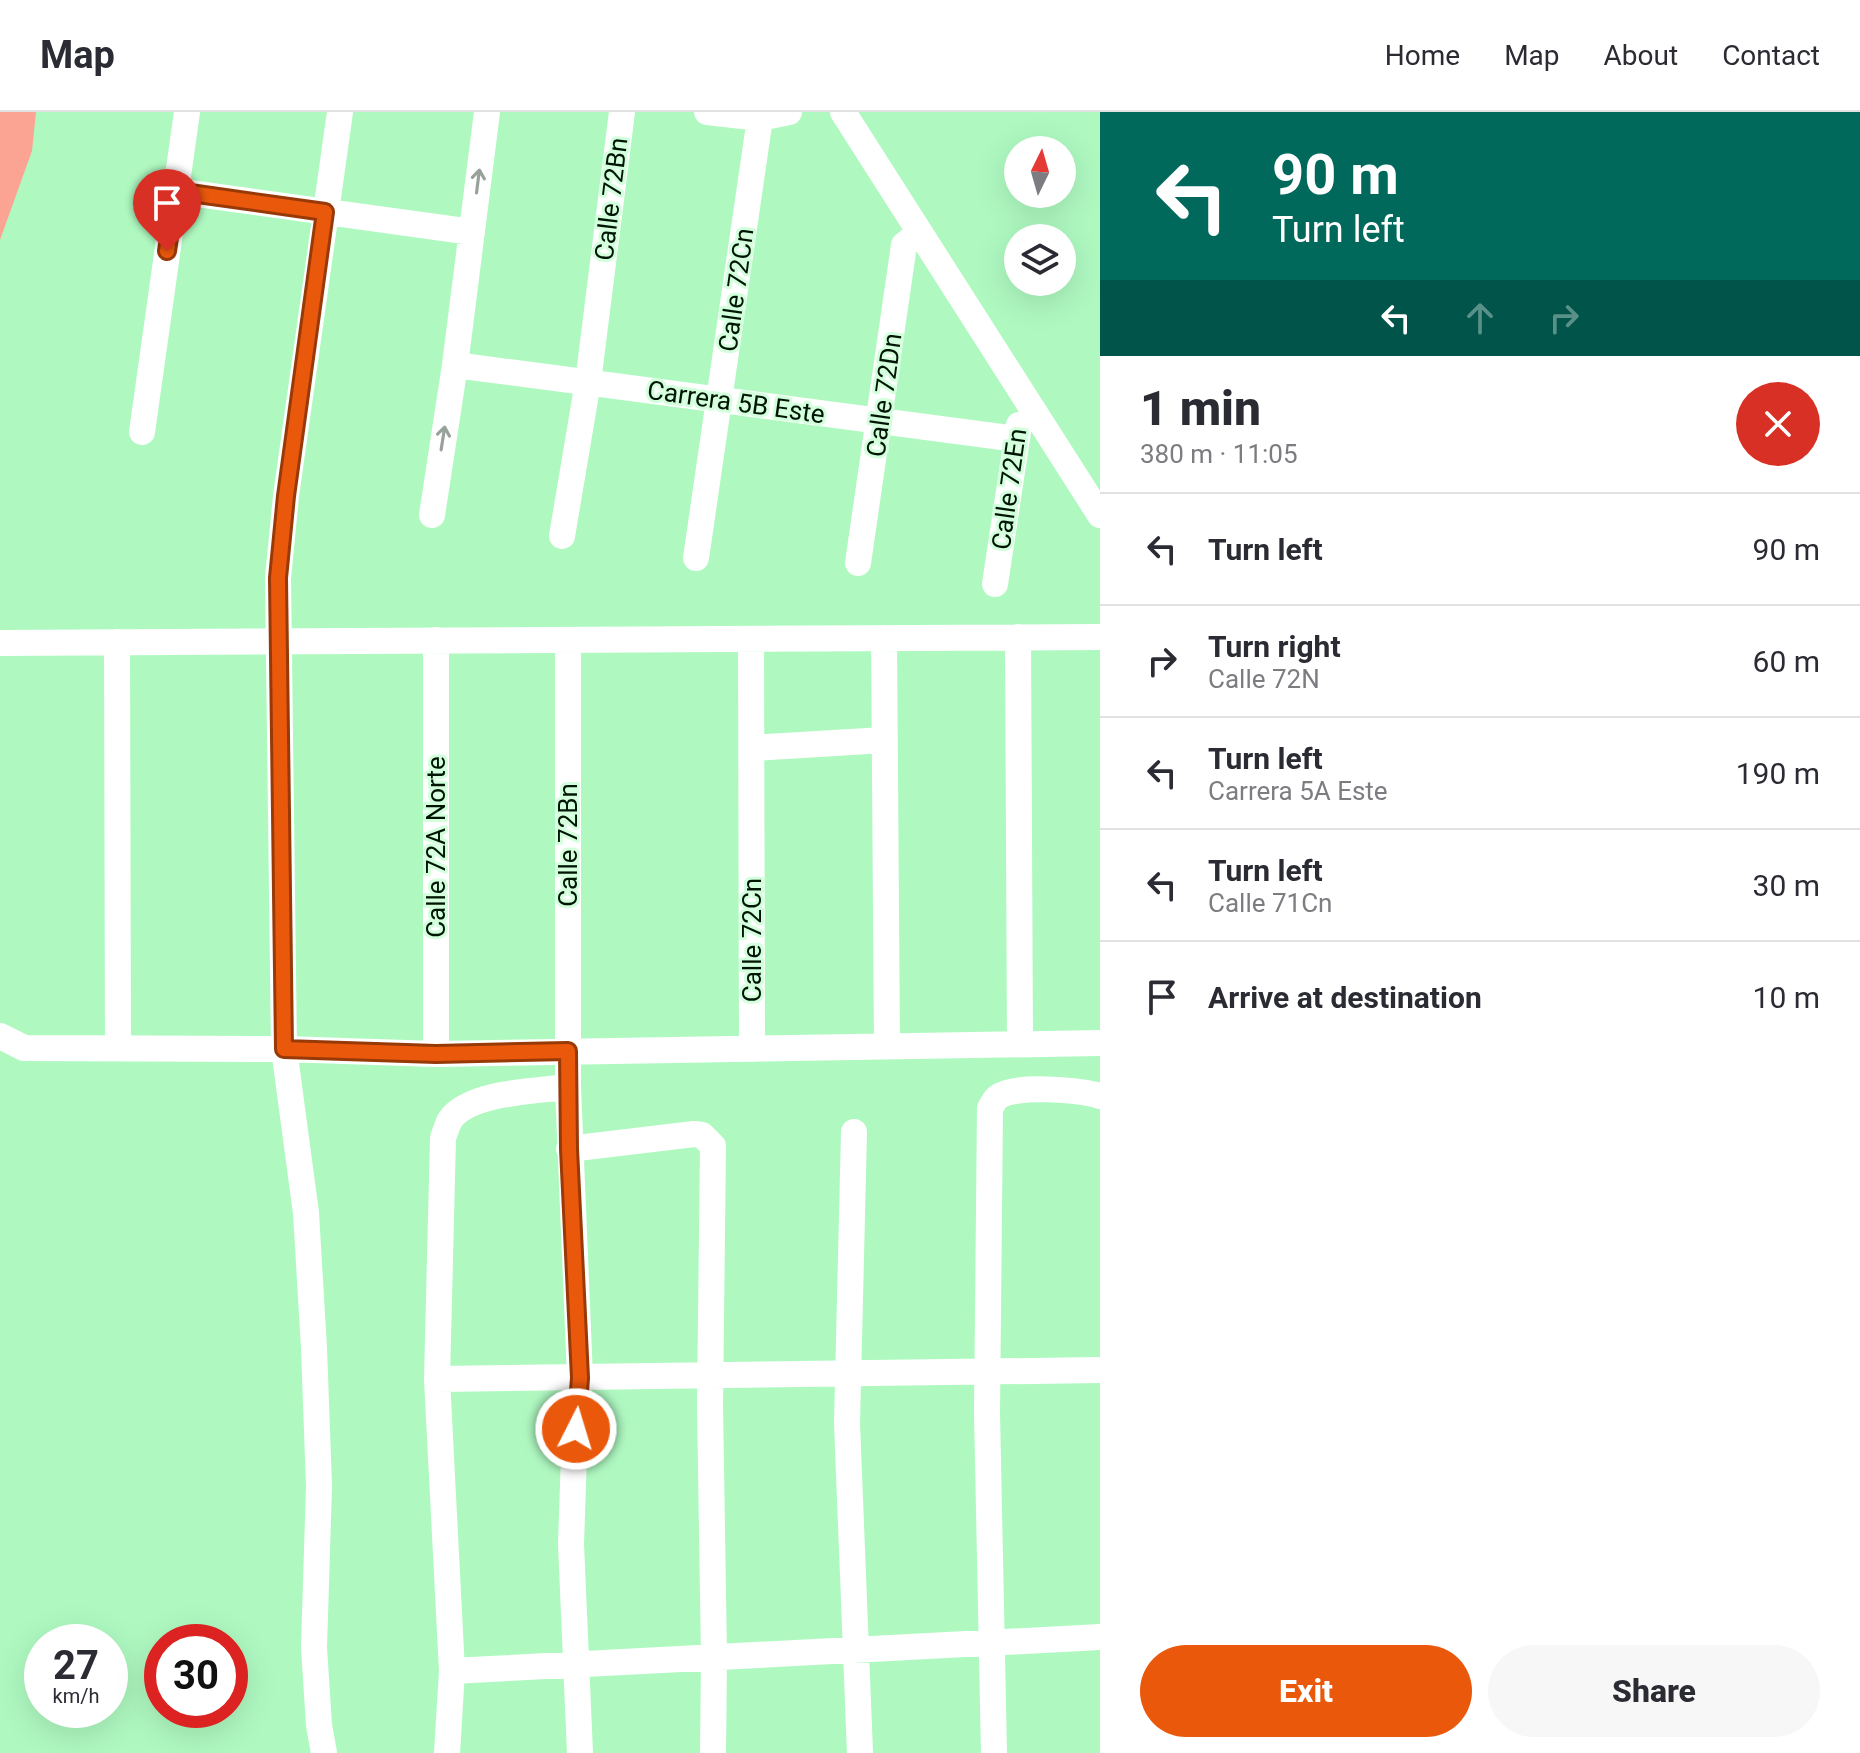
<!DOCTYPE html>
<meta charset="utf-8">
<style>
:root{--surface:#fff;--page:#f7f7f7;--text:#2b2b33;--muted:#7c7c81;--line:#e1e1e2;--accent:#ea580c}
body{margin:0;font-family:Roboto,sans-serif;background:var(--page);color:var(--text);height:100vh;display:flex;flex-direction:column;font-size:30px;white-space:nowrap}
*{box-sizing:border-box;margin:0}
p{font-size:26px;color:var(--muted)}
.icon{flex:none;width:44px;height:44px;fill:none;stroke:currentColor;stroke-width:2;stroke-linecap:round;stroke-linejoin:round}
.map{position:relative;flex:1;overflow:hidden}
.details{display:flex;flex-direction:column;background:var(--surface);width:760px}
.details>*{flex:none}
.guide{background:#00695c;color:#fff;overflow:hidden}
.needle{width:52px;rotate:5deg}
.controls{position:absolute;left:1004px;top:24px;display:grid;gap:16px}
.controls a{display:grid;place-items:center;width:72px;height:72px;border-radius:50%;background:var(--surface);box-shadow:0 8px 32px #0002;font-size:40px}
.speed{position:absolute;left:24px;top:1512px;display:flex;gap:16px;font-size:40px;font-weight:700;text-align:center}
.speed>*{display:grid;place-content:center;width:104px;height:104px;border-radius:50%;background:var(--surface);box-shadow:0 8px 32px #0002;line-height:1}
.speed small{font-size:20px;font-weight:400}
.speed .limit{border:12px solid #d22;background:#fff;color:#111}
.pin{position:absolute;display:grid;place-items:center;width:68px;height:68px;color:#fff;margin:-82px -34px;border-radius:50% 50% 50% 0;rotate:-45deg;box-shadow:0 0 8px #0007}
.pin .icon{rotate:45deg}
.me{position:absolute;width:88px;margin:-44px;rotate:5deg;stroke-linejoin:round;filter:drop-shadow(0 0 6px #0008)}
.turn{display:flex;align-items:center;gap:28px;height:168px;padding:0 40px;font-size:36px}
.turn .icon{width:104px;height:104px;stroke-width:2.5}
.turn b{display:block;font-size:56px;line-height:68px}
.lanes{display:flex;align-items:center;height:76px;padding:0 40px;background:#0003;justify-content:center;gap:40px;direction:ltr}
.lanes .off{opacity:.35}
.round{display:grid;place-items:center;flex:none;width:84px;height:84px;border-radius:42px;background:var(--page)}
.summary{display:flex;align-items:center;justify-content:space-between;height:136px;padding:0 40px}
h1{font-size:48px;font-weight:800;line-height:60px}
.cta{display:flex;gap:16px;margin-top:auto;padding:16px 40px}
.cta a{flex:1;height:92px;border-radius:48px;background:var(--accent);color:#fff;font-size:32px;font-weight:800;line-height:92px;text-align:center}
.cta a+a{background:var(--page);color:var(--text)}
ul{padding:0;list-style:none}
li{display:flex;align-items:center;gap:24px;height:112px;padding:0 40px;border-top:2px solid var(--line)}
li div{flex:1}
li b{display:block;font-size:30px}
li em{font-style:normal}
header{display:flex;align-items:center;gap:48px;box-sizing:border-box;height:112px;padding:0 40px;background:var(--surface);border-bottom:2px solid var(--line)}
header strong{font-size:38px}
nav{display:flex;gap:44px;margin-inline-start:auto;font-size:28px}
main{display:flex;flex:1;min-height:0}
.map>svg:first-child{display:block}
</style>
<header>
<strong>Map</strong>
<nav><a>Home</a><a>Map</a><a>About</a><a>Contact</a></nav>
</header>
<main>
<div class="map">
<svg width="1100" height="1641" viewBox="0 0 1100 1641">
<rect width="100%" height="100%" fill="#aff9c1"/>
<!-- green -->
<path fill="#fca493" d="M 0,0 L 36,0 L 32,39 L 0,128 Z"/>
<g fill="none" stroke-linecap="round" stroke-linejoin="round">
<!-- street -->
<path stroke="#fff" stroke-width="26" d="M 707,0 L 760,6 L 789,0
M 843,0 L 1100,403
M 176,79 L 472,120
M 455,253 L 1017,327
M 142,320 L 187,0
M 432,403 L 455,253 L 487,0
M 562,424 L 588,270 L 622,0
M 696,446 L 760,6
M 858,451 L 904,133 L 919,121
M 995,472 L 1019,313
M 1018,525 L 1020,932
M 884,526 L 887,934
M 751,527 L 752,937
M 568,528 L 568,975 L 580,1266 L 574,1343 L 571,1432 L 580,1641
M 117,530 L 118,935
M 0,531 L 1100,525
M 752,636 L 884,628
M 0,924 L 24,936 L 284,937 L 436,942 L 1100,931
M 436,942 L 436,528
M 854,1020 L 847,1311 L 860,1641
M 569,1037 L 694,1022 L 702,1023 L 713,1034 L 710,1292 L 714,1545 L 713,1641
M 437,1267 L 1100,1258
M 452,1559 L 1100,1525
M 324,1641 L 319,1613 L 314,1536 L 319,1374 L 314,1236 L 306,1101 L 284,937 L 278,466 L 286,384 L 340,0
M 447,1641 L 452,1559 L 437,1267 L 443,1026 C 445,1021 447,1013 450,1008 C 469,980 537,979 568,975
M 994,1641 L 987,1301 L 990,996 C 993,992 994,988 998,985 C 1014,972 1080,978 1100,984"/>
</g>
<!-- one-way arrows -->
<defs><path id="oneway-shaft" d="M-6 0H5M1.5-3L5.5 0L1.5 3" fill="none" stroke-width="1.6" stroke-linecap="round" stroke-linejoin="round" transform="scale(2)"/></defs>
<g stroke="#99a19b">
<use href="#oneway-shaft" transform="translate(478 69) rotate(-83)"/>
<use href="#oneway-shaft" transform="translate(443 326) rotate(-81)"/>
</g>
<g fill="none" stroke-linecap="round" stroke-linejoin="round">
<defs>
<path id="route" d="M 167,139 L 176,79 L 325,100 L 286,384 L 278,466 L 284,937 L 436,942 L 568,939 L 569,1037 L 580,1266 L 576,1317"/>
</defs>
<!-- route casing -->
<use href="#route" stroke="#983908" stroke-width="20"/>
<!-- route -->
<use href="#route" stroke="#ea580c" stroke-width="14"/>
</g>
<g text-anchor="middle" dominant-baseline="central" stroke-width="6" stroke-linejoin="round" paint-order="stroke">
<!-- street labels -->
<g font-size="26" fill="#001504" stroke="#d3ffdd">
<text transform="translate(611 87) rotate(-83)">Calle 72Bn</text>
<text transform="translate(736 178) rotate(-82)">Calle 72Cn</text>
<text transform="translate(884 283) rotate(-82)">Calle 72Dn</text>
<text transform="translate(736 290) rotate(8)">Carrera 5B Este</text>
<text transform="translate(1009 377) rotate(-82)">Calle 72En</text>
<text transform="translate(568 733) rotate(-90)">Calle 72Bn</text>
<text transform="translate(436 735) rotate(-90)">Calle 72A Norte</text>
<text transform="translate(752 828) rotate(-90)">Calle 72Cn</text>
</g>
</g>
</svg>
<div class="controls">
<a><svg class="needle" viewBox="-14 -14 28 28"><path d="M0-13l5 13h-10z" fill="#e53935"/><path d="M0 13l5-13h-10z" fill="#7c7c81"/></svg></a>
<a><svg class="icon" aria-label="layers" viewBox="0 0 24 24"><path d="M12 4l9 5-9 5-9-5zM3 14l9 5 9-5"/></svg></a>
</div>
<div class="speed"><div>27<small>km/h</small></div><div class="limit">30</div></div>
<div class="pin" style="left:167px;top:139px;background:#d93025"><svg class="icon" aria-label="arrive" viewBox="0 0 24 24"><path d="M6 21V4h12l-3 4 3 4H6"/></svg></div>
<svg class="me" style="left:576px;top:1317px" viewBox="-20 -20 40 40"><circle r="17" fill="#ea580c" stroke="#fff" stroke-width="3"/><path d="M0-11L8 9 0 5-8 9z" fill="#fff"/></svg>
</div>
<section class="details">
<div class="guide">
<div class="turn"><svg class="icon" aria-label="left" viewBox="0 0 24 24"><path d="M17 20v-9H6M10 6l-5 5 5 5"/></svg><div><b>90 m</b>Turn left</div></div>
<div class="lanes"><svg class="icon" aria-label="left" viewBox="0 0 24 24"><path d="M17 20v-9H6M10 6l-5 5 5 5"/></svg><svg class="icon off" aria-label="ahead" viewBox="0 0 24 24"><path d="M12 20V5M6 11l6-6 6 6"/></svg><svg class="icon off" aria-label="right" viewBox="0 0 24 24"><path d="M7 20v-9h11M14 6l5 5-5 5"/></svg></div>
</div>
<div class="summary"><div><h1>1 min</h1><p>380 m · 11:05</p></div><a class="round" style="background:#d93025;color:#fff"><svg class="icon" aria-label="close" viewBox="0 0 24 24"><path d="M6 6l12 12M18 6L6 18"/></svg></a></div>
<ul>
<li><svg class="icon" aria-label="left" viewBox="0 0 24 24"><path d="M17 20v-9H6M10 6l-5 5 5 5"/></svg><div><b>Turn left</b></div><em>90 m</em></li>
<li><svg class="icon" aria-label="right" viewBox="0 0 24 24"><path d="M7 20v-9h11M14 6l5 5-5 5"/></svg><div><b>Turn right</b><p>Calle 72N</p></div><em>60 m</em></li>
<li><svg class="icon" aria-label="left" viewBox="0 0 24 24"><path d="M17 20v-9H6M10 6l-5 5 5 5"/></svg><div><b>Turn left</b><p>Carrera 5A Este</p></div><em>190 m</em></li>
<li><svg class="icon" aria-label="left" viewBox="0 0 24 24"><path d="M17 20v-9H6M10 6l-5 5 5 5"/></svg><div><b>Turn left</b><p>Calle 71Cn</p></div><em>30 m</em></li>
<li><svg class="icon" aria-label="arrive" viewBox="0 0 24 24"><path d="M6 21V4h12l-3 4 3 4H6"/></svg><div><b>Arrive at destination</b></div><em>10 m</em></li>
</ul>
<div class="cta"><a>Exit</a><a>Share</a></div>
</section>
</main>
